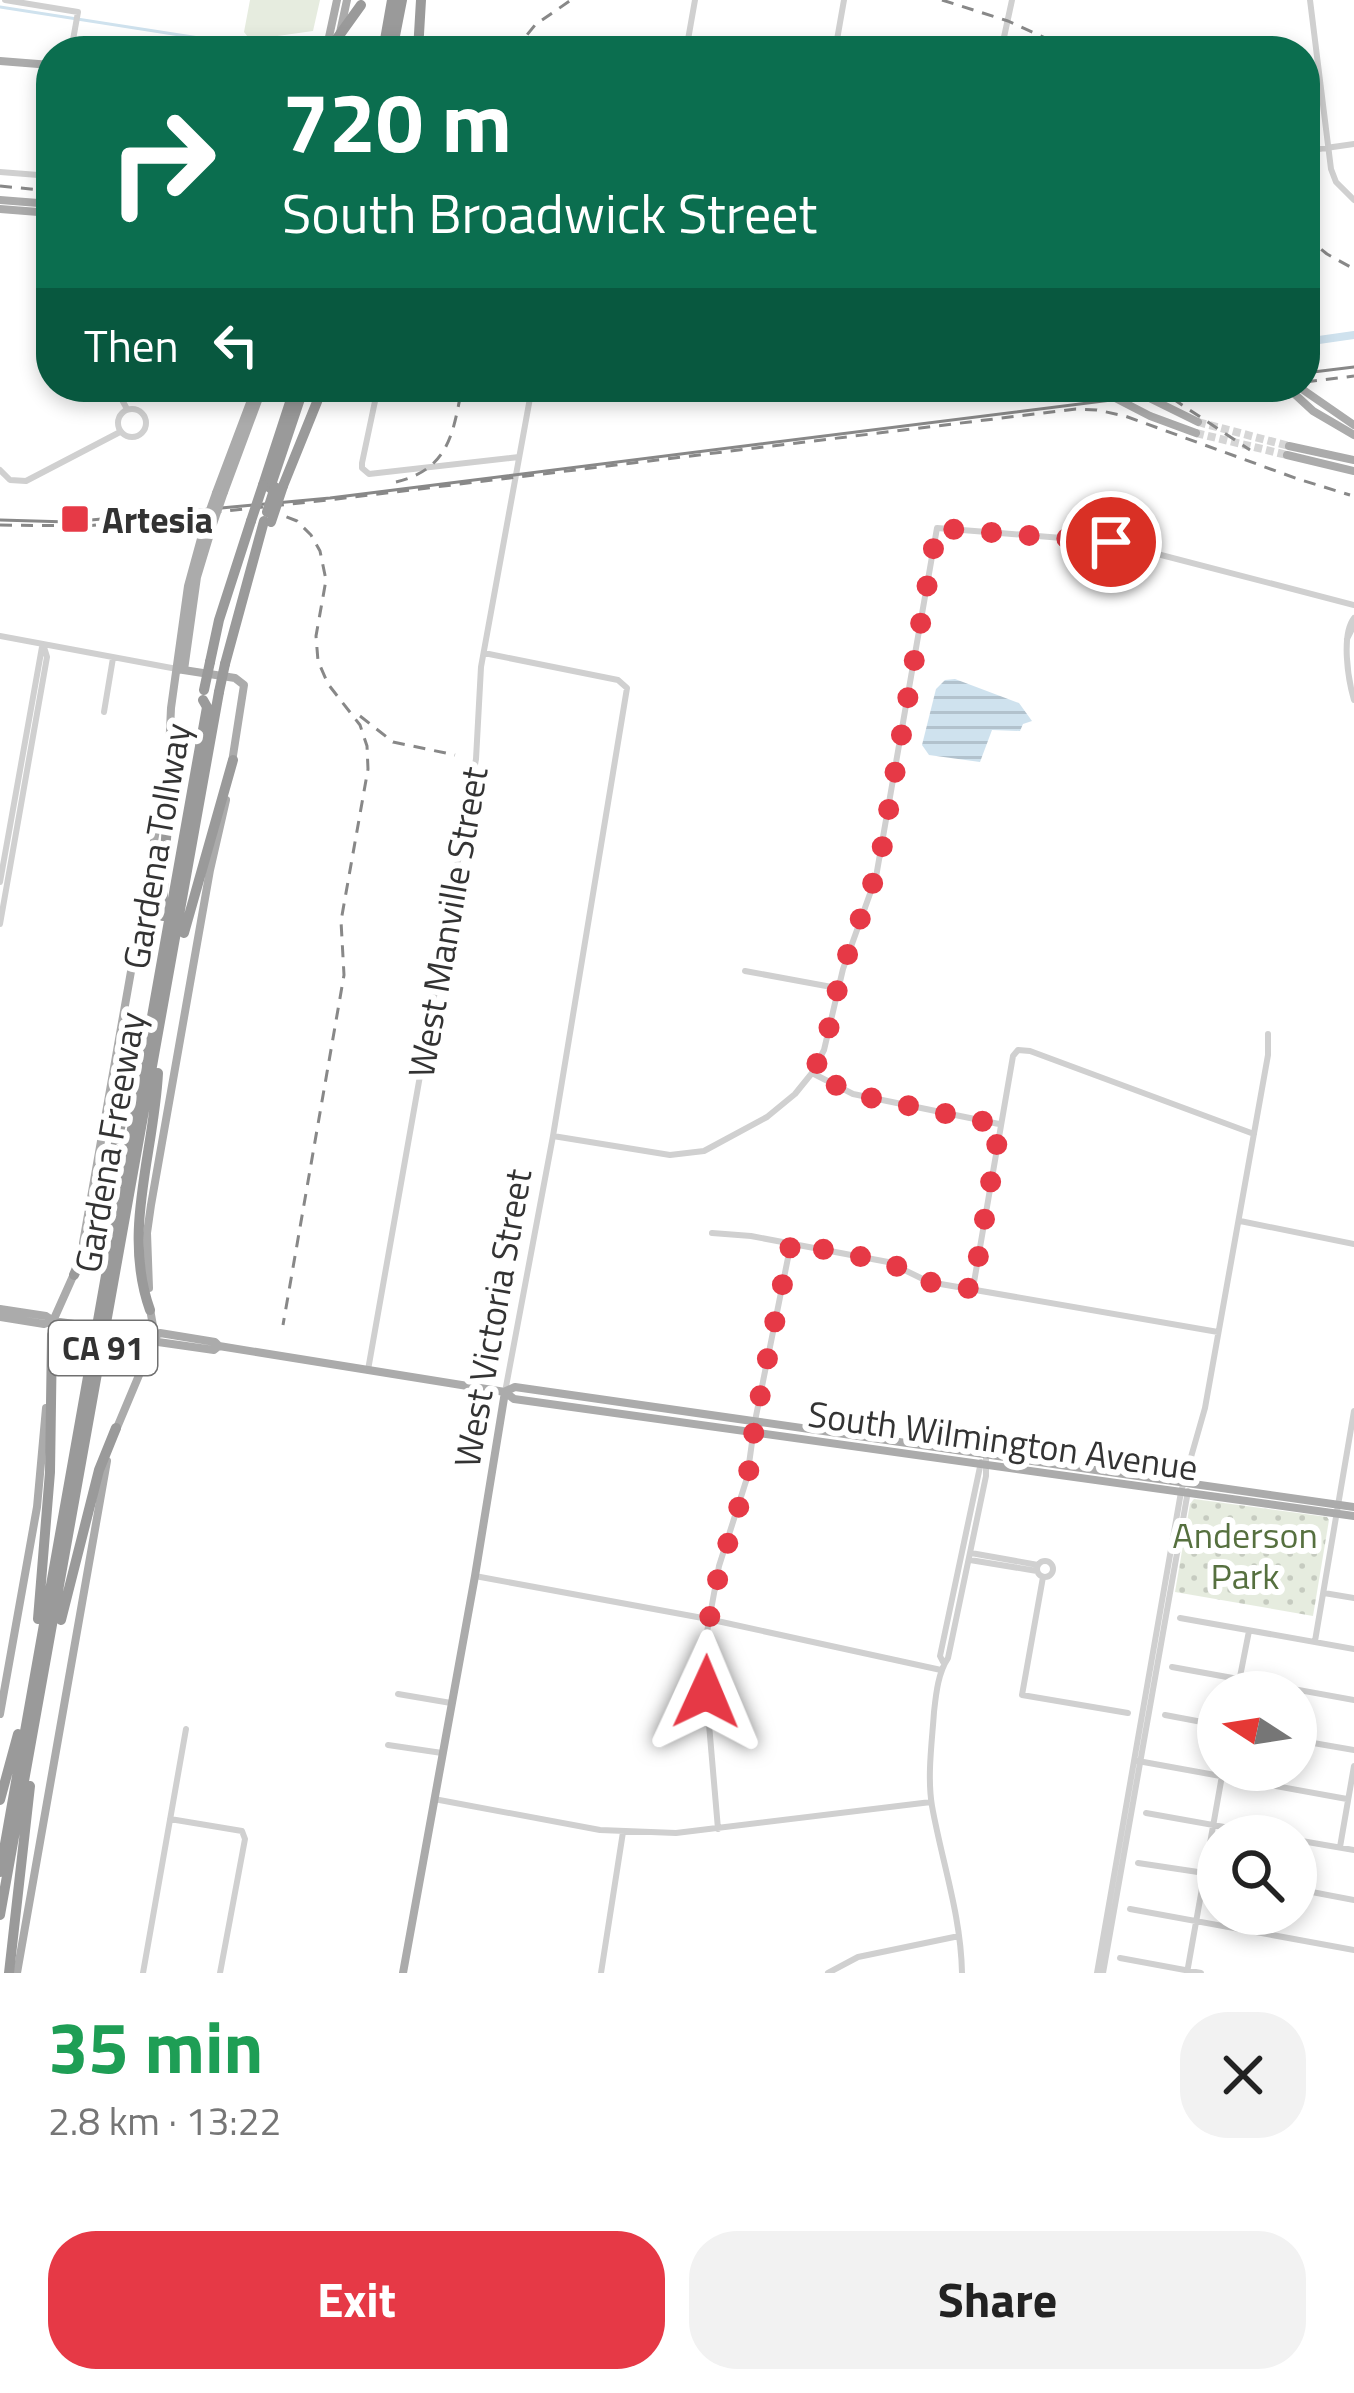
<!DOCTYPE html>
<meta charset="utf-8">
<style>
:root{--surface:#fff;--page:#f2f2f2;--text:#222;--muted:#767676;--accent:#e63946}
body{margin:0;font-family:"Titillium Web",sans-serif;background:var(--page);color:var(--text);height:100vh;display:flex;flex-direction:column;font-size:45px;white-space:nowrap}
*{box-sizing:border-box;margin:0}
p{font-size:39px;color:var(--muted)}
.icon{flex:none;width:66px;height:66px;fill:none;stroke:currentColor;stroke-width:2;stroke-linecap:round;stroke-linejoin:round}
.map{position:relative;height:1973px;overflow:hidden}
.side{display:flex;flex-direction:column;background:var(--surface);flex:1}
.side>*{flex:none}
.banner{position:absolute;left:36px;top:36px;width:1284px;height:366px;border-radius:48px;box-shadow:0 6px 18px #0003;background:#0b6e4f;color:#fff;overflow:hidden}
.needle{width:78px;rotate:282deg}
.buttons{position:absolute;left:1197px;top:1671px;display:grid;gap:24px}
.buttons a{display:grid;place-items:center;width:120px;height:120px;border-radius:50%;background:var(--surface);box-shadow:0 6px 18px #0003;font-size:60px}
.pin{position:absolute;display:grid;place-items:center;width:102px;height:102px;color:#fff;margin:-51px;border:6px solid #fff;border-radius:50%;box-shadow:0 3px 12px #0007}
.me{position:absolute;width:132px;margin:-66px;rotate:1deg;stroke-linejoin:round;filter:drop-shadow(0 0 9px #0008)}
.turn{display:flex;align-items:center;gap:42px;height:252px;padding:0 48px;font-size:54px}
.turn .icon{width:156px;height:156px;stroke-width:2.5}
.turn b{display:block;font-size:84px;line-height:102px}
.then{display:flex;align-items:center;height:114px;padding:0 48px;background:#0003;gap:24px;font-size:45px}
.round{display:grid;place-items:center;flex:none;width:126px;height:126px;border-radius:48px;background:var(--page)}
.headline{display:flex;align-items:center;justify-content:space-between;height:204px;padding:0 48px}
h1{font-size:72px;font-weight:700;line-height:90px;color:#1e9e55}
.primary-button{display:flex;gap:24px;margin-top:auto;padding:24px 48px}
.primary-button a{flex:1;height:138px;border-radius:48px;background:var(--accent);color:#fff;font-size:48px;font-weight:700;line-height:138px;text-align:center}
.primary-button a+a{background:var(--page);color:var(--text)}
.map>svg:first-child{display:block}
</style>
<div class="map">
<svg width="1354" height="1973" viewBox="0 0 1354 1973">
<defs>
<pattern id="park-dots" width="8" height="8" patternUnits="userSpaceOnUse" patternTransform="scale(3)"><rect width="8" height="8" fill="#e6ecdf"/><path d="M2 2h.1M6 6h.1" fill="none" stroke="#c6cbc0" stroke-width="1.8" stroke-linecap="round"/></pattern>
<pattern id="water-rules" width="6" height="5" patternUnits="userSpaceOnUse" patternTransform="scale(3)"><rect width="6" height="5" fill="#cfe2ee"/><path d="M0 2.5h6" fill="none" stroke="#b2c2cd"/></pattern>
</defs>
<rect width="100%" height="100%" fill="#fff"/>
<!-- park -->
<path fill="url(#park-dots)" d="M 1194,1499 L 1327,1517 L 1329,1520 L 1313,1616 L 1175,1592 L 1190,1504 Z"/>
<!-- pitch -->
<path fill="#e6ecdf" d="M 250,0 L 320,0 L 313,31 L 256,39 L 248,37 L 244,32 Z"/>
<!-- water -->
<path fill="url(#water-rules)" d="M 955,679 L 1019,703 L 1032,721 L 1023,724 L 1020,731 L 992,730 L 980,762 L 929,755 L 922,745 L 936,689 L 945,680 Z"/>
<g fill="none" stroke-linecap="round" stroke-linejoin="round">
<!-- stream -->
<path stroke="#cfe2ee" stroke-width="3" d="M 0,7 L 199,38 L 238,51"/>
<!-- river -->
<path stroke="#cfe2ee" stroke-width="8" d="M 1305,342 L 1354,335"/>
<!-- major-tunnel -->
<path stroke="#d6d6d6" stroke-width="8" stroke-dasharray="8 4" stroke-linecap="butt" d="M 1198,422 L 1289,446
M 1196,433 L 1287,455"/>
<!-- minor -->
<path stroke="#d0d0d0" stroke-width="6" d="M 5,0 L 78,12 L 71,51
M 1310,0 L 1331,169 L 1336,182 L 1354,200
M 686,51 L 695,0
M 835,51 L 844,0
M 1001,51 L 1012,0
M 1305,151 L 1354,144
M 0,172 L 51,176
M 115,387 L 127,409
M 378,387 L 362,463 L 362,468 L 369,474 L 519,457
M118 423a14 14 0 1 1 28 0a14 14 0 1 1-28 0Z
M 0,470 L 10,480 L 26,481 L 120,432
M 1354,618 C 1341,635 1348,679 1354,700
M 0,636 L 177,669
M 1347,639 L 1354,625
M 484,653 L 618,680 L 627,688 L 553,1136 L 505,1392
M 104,712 L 113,658
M 0,882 L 42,647
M 0,924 L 47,657 L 43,644
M 745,971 L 837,988
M 812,1073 L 853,1094 L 999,1124
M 553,1136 L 670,1155 L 704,1151 L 767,1117 L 795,1094 L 812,1073 L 824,1050 L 843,969 L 876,877 L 937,528 L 1111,542 L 1354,605
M 1240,1221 L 1354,1244
M 712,1233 L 751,1236 L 888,1262 L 929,1282 L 1218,1332
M 973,1288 L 1013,1056 L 1018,1050 L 1030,1051 L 1254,1134
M 368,1370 L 476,759 L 481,667 L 532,387
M 971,1553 L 1038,1565
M 970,1560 L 1037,1571
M1037 1569a8 8 0 1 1 16 0a8 8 0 1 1-16 0Z
M 475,1576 L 708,1619 L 941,1670
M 1043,1577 L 1022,1695 L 1128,1713
M 1324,1593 L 1354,1598
M 1180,1618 L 1354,1649
M 1315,1641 L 1354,1411
M 943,1662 L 940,1656 L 981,1462
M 1172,1667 L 1354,1700
M 1237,1692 L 1249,1631
M 398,1694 L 451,1703
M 1165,1715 L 1218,1725
M 1296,1740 L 1354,1750
M 388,1745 L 442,1753
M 1138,1761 L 1347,1799
M 434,1799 L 600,1830 L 676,1833 L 931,1802
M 1146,1813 L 1275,1836
M 170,1819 L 242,1831 L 245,1839 L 220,1973
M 718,1829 L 703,1654 L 719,1566 L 747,1478 L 755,1421 L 791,1243
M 1296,1840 L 1354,1850
M 1340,1847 L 1354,1766
M 1138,1863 L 1218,1875
M 1296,1889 L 1354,1900
M 1130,1909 L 1354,1950
M 1120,1958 L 1201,1973
M 143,1973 L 186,1729
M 601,1973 L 623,1832
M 828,1973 L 858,1957 L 959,1936
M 962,1973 C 961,1915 942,1862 932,1806 C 927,1776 932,1742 934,1712 C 936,1694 938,1673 948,1658 L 986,1476 L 986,1454
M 1097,1973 L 1181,1492 L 1205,1408 L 1268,1055 L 1268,1034
M 1103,1973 L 1188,1491
M 1187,1973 L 1223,1770"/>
<!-- major -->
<path stroke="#ababab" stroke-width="8" d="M 326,51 L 337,0
M 336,51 L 347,0
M 0,61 L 51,65
M 0,200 L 51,204
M 0,209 L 51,213
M 1094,387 L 1150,416 L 1196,433
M 1127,387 L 1198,422
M 1287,387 L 1313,411 L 1354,435
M 1299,387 L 1354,425
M 1289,446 L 1354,460
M 1287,455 L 1354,471
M 224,492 L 263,387
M 216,493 L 256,387
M 177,669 L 235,678 L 244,685 L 232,762
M 184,670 L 197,577 L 213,524
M 169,752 L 171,708 L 188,586 L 205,524
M 83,1243 L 165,779
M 149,1288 L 147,1233 L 151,1205 L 210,870 L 226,800
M 0,1309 L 46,1316 L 52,1320
M 0,1317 L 44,1324 L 53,1321 L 74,1324
M 124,1332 L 155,1337 L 160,1333 L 215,1342 L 219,1346 L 505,1392 L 514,1399 L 1354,1516
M 155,1338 L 158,1342 L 214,1350 L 219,1346
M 51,1339 L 53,1321 L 74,1274
M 506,1391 L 515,1387 L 1354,1507
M 116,1430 L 155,1337 L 150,1309
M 0,1714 L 37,1507 L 46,1408
M 17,1973 L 107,1461
M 403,1973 L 475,1576 L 505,1392"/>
<!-- highway -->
<path stroke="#9a9a9a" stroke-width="10" d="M 383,51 L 392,0
M 392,51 L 402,0
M 418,51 L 421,0
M 263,485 L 295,387
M 283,486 L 323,387
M 270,488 L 304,387
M 210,662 L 219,620 L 251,521
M 225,664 L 264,521
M 163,916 C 161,861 172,807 169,752
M 184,933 L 233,760
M 74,1275 L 95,1226 L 136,1065
M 150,1310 C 122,1232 154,1153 158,1073
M 38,1619 L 50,1472 L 52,1335
M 61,1620 L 99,1470 L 116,1428
M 0,1800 L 18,1734
M 0,1872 L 207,707 L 203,700
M 0,1915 L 219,692
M 9,1973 L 30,1786"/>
<!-- tram -->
<path stroke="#888" stroke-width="3" d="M 1305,373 L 1354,367
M 0,520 L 69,522 L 330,498 L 1215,387"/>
<!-- rail -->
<path stroke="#888" stroke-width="3" stroke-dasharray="12 9" stroke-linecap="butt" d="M 942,0 L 1008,21 L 1074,51
M 514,51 L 535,25 L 571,0
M 0,186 L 51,191
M 1305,236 L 1327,254 L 1354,269
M 1305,382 L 1354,376
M 1155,387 L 1250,450
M 1188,387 L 1213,392 L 1264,387
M 396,482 C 449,469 453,434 462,387
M 267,509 L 297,521 L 311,535 L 320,551 L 326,580 L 316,636 L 318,661 L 328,684 L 360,725 L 367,746 L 368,769 L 341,921 L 344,975 L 283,1325
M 0,525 L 87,526 L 337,499 L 1076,409 L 1097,410 L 1125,416 L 1298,479 L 1350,495
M 360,716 L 393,742 L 455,755"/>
<!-- major-bridge -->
<path stroke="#ababab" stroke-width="8" d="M 205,524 L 216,493
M 213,524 L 224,492
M 74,1324 L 124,1332"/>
<!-- highway-bridge -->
<path stroke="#9a9a9a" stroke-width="10" d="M 328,51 L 361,5
M 267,512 L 275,487
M 251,521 L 263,485
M 271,522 L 283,486
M 204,690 L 210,662
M 219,692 L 225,664"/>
</g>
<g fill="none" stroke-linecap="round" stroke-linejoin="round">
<!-- route -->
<path stroke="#e63946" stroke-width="21" stroke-dasharray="0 37.8" d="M 706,1692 C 701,1611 725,1558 746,1482 C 752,1462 752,1439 756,1418 C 767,1359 779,1301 791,1243 L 888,1262 L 929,1282 L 973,1289 L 1000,1125 L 853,1094 L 812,1073 C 830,1042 832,1006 842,972 C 854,932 871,895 881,854 L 937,528 L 1111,542"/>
</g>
<!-- markers -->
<rect fill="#e63946" stroke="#fff" stroke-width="4.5" x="60" y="504" width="30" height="30" rx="6"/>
<g text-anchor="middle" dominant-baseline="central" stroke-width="12" stroke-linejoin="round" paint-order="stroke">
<!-- shield labels -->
<rect fill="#fff" stroke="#707070" stroke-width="3" x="49" y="1321" width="108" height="54" rx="9"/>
<g font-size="33" font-weight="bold" fill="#333">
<text x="103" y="1348">CA 91</text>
</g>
<!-- poi labels -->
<g font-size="36" font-weight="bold" fill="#333" stroke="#fff" text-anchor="start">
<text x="102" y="519">Artesia</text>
</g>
<!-- street labels -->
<g font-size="36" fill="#333" stroke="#fff">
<text transform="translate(156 846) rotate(-80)">Gardena Tollway</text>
<text transform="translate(447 922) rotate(-80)">West Manville Street</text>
<text transform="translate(109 1142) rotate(-80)">Gardena Freeway</text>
<text transform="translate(492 1318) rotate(-80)">West Victoria Street</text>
<text transform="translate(1003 1440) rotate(8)">South Wilmington Avenue</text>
</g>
<!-- park labels -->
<g font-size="36" fill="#56703f" stroke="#fff">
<text x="1245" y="1534">Anderson<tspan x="1245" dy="41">Park</tspan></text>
</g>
</g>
</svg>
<div class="buttons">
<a><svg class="needle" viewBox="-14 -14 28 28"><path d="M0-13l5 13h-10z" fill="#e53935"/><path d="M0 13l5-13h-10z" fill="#767676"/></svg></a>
<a><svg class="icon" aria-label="search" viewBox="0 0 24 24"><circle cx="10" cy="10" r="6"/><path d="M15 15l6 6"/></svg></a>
</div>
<div class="pin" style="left:1111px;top:542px;background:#d93025"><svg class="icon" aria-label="arrive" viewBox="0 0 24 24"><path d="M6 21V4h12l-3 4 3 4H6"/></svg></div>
<svg class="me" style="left:706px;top:1692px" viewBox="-20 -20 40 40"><path d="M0-17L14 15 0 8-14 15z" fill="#e63946" stroke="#fff" stroke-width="4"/></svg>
<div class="banner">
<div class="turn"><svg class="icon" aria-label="right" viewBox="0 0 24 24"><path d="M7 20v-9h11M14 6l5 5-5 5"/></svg><div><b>720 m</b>South Broadwick Street</div></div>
<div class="then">Then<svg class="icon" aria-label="left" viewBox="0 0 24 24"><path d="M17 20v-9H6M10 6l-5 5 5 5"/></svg></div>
</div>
</div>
<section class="side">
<div class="headline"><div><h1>35 min</h1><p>2.8 km · 13:22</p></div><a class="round"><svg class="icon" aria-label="close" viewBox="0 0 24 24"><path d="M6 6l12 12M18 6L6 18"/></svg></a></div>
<div class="primary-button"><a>Exit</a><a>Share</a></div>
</section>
